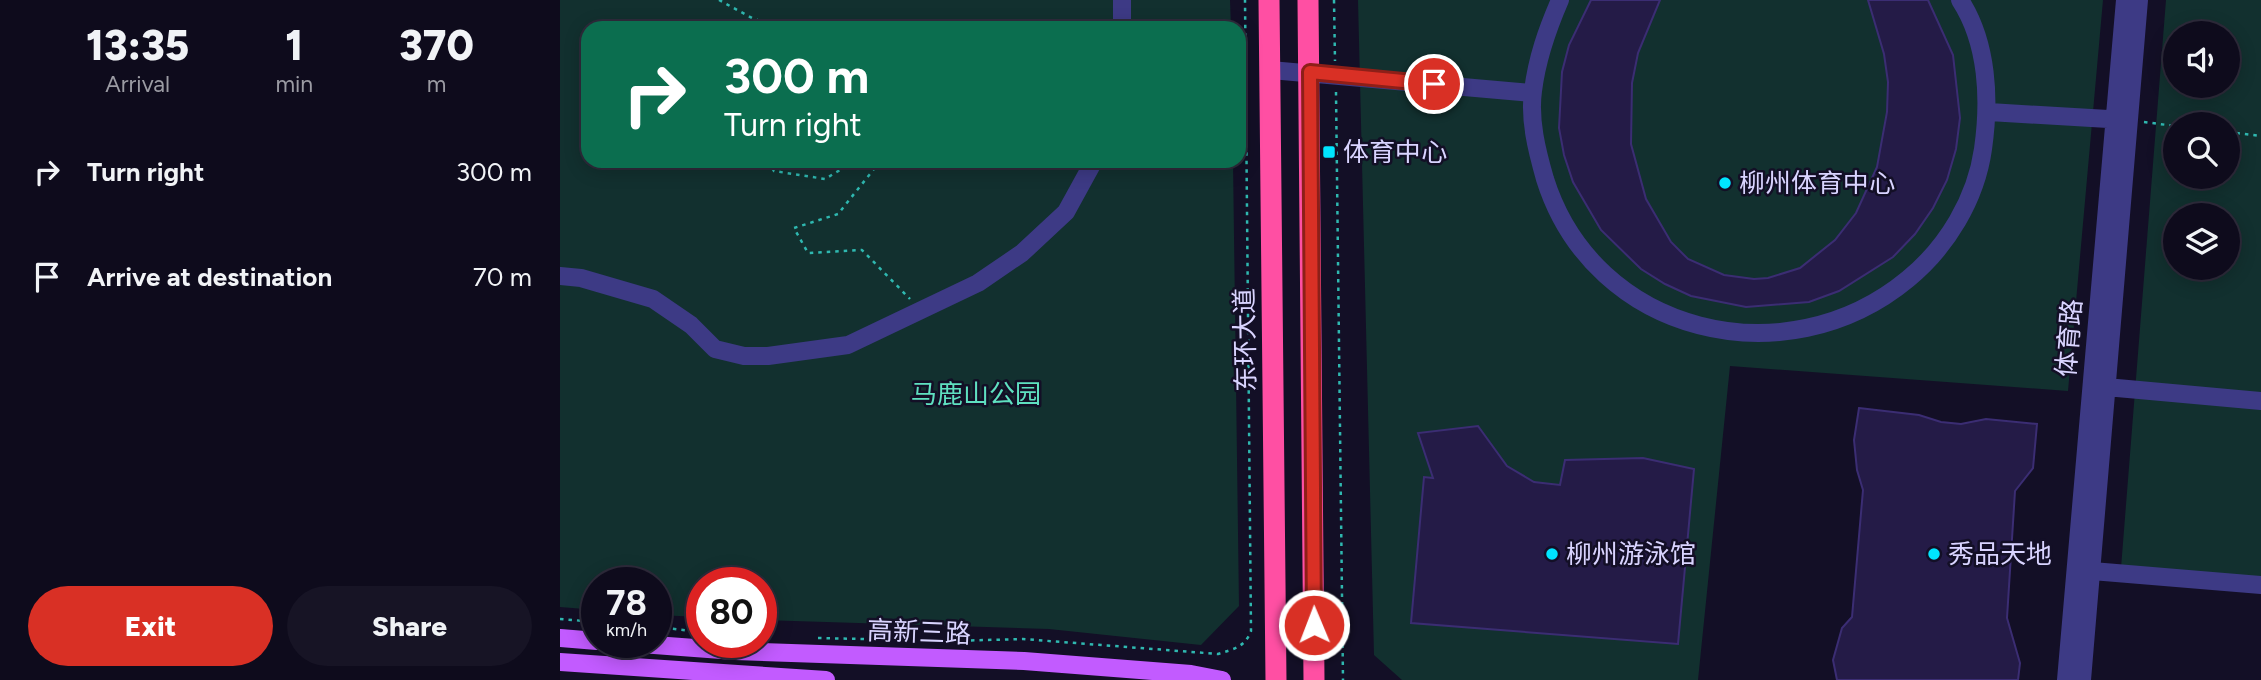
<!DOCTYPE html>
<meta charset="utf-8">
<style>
:root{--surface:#0e0b1c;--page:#171425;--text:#f1f3f6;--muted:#9b9ba3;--line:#2e2b3b;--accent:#d93025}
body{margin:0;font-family:Figtree,"Noto Sans SC",sans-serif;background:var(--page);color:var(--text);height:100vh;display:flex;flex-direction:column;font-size:26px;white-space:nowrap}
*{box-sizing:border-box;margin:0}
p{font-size:23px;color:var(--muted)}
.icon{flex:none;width:38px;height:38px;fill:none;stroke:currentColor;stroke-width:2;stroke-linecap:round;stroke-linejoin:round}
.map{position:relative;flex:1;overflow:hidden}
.side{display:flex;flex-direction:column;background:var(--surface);width:560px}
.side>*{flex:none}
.top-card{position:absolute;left:21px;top:21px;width:665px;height:147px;border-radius:21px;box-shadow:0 4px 18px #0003,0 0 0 2px var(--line);background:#0b6e4f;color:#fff;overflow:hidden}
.tools{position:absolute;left:1603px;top:21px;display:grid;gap:14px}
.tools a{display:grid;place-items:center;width:77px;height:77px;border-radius:50%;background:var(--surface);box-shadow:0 4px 18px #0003,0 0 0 2px var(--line);font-size:35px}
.speed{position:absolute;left:21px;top:567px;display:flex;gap:14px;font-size:35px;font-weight:700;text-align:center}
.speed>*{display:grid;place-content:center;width:91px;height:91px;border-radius:50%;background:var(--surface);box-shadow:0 4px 18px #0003,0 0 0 2px var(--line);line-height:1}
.speed small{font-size:18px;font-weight:400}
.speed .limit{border:10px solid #d22;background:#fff;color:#111}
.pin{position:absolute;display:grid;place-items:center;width:60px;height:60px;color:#fff;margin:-30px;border:4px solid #fff;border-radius:50%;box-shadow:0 2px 7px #0007}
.me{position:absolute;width:77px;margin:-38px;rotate:359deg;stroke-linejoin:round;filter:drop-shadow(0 0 5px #0008)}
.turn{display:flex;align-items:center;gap:24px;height:147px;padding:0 28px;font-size:32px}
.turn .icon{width:91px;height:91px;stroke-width:2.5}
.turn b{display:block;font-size:49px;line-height:60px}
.eta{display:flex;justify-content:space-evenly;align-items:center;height:119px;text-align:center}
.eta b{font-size:42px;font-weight:800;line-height:49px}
.primary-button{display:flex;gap:14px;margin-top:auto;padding:14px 28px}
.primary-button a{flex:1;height:80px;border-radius:42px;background:var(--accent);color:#fff;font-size:28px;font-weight:800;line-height:80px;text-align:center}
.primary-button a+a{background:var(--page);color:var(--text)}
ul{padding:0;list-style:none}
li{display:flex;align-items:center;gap:21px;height:105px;padding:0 28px}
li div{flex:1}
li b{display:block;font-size:26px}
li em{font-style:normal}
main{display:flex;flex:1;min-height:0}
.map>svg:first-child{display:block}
</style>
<main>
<section class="side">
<div class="eta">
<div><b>13:35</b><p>Arrival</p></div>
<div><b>1</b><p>min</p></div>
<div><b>370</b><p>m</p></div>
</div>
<ul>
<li><svg class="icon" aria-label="right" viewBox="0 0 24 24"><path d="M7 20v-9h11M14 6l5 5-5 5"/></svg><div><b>Turn right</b></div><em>300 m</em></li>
<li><svg class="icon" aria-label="arrive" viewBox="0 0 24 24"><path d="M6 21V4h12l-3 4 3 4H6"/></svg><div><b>Arrive at destination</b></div><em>70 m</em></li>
</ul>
<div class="primary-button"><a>Exit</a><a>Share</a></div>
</section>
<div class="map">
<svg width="1701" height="680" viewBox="0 0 1701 680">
<rect width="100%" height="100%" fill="#130f26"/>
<!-- green -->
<path fill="#12302f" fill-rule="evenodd" d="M 0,0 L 670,0 L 671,28 L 28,28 L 28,161 L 673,161 L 679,606 L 641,645 L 489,629 L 201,620 L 201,583 L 142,583 L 142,617 L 96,615 L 96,583 L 37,583 L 37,610 L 0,607 Z
M 798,0 L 1543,0 L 1508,391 L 1170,366 L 1138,680 L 842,680 L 814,655 Z
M 1606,0 L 1701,0 L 1701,579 L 1561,568 ZM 1615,33 L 1668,33 L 1668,86 L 1615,86 ZM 1615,124 L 1668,124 L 1668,177 L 1615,177 ZM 1615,215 L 1668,215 L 1668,268 L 1615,268 Z"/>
<!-- building -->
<path fill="#241b47" stroke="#3b2d73" stroke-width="2" d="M 1031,0 L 1100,0 L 1078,53 L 1072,83 L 1071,144 L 1086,199 L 1111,242 L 1128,259 L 1164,275 L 1194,279 L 1208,278 L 1240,268 L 1275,240 L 1296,213 L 1317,167 L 1327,112 L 1328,82 L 1324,54 L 1308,0 L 1368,0 L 1393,55 L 1400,118 L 1396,149 L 1387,180 L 1373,208 L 1355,234 L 1333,257 L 1279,291 L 1249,302 L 1186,307 L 1131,296 L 1105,284 L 1081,269 L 1041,230 L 1013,182 L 1004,155 L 999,128 L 1002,72 L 1009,45 Z
M 1299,408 L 1359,415 L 1381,422 L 1401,424 L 1426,419 L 1477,424 L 1473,468 L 1455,491 L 1447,618 L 1460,663 L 1458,680 L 1277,680 L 1273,660 L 1282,628 L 1292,617 L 1303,490 L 1297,470 L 1294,440 Z
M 918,426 L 947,466 L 974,482 L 1000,485 L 1005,460 L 1083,458 L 1134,469 L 1118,644 L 851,623 L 864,477 L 873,478 L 858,433 Z"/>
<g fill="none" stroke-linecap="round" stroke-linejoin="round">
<!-- path -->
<path stroke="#2fb8b0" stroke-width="2.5" stroke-dasharray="3.5 5" stroke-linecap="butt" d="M 159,0 L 192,18 L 219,28
M 774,0 L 775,61
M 228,28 L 264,23 L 268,28
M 776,92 L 783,680
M 1584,122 L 1615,126
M 1668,132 L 1701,136
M 208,161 L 214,171 L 265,179 L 295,161
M 297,161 L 314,169 L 278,214 L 234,228 L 248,253 L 302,250 L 350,299
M 0,619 L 37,622
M 96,627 L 142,632
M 258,638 L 390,641 L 463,639 L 658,654 C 674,649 685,647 691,631 L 685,0"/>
<!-- minor -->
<path stroke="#3d3a85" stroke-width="18" d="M 1000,0 C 987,30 977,58 973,91 C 969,120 977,151 985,179 C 1034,335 1226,380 1348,279 C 1387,247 1416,199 1423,149 C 1430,100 1428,43 1400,0
M 562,28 L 562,0
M 710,70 L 972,93
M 1429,112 L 1565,120
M 0,276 L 21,278 L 93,299 L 131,325 L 155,349 L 184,356 L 208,356 L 288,345 L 418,283 L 462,253 L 506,212 L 534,161
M 1546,387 L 1701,401
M 1520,570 L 1701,585
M 1506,680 L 1565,0
M 1522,680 L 1579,0"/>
<!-- major -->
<path stroke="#c25bff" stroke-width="18" d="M 0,638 L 37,641
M 54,642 L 175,651 L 464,661 L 631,674 L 662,680
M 0,662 L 266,680"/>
<!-- highway -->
<path stroke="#ff4fa3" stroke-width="21" d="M 709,0 L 716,680
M 748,0 L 754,680"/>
</g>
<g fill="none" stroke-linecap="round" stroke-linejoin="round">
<defs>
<path id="route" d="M 754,625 L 750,72 L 874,84"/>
</defs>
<!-- route casing -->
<use href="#route" stroke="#8d1f18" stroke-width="18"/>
<!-- route -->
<use href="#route" stroke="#d93025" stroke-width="12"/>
</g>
<!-- markers -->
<g fill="#00e5ff" stroke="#130f26" stroke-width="2.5">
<rect x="762" y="145" width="14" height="14" rx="3.5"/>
<circle cx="1165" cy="183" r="7"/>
<circle cx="992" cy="554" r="7"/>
<circle cx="1374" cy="554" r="7"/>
</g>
<g text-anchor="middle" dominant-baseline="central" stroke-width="5" stroke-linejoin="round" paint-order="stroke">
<!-- poi labels -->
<g font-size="26" fill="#d9d4ff" stroke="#130f26" text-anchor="start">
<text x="783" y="152">体育中心</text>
<text x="1179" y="183">柳州体育中心</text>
<text x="1006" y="554">柳州游泳馆</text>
<text x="1388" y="554">秀品天地</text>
</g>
<!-- street labels -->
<g font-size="26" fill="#d9d4ff" stroke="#130f26">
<text transform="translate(1509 338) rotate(-85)">体育路</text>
<text transform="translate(685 340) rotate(-91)">东环大道</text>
<text transform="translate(359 632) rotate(2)">高新三路</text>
</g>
<!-- park labels -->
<g font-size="26" fill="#5fe0c0" stroke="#130f26">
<text x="416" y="394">马鹿山公园</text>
</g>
</g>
</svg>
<div class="tools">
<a><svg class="icon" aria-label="sound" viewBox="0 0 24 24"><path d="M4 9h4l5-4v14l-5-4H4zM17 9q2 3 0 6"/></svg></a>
<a><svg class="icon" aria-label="search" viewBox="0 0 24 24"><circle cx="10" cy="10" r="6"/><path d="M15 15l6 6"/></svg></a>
<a><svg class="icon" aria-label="layers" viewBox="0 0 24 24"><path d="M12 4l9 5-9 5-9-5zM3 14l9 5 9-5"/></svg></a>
</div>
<div class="speed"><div>78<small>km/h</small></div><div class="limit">80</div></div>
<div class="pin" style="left:874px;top:84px;background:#d93025"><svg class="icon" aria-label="arrive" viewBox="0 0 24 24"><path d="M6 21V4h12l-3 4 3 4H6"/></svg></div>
<svg class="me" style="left:754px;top:625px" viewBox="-20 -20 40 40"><circle r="17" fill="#d93025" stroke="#fff" stroke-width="3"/><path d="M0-11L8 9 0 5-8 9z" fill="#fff"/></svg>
<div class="top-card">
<div class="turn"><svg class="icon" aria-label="right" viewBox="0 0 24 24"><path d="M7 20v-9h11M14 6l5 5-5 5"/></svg><div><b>300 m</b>Turn right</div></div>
</div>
</div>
</main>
